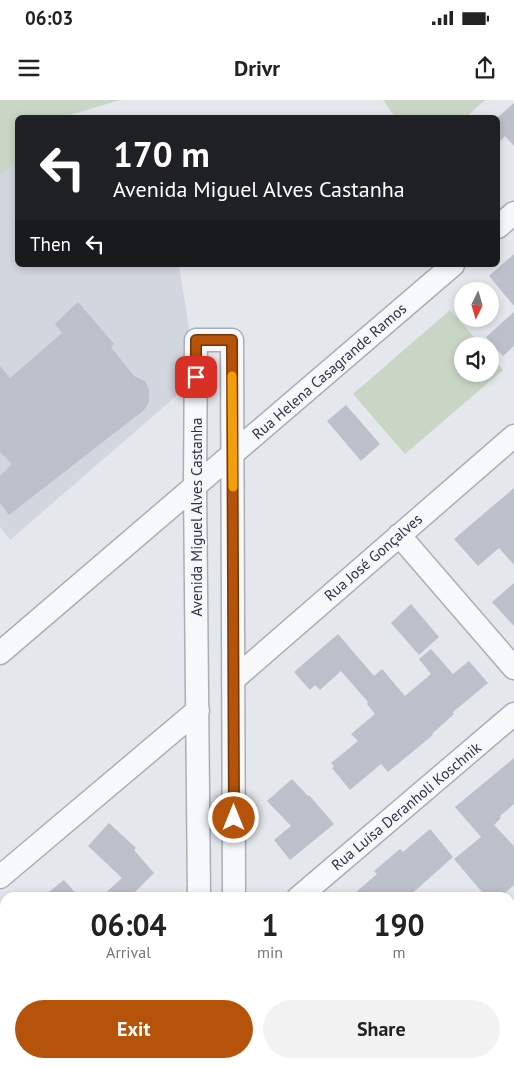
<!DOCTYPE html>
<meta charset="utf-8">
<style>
:root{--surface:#fff;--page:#f2f2f2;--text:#222;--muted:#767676;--accent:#b45309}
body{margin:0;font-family:"PT Sans",sans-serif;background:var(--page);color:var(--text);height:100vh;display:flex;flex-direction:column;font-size:19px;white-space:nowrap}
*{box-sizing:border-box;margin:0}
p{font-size:16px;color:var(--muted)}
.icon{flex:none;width:28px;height:28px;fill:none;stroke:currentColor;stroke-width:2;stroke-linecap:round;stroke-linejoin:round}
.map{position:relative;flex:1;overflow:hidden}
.side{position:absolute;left:0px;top:792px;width:515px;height:176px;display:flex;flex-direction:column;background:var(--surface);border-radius:15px 15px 0 0;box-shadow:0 2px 8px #0003}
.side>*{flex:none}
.banner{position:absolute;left:15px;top:15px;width:485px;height:152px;border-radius:8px;box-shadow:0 2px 8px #0003;background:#202124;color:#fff;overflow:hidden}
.needle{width:32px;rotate:185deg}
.fabs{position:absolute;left:454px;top:182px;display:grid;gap:10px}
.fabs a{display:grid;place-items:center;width:45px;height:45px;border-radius:50%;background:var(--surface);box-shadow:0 2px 8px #0003;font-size:25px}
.pin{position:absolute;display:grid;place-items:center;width:42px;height:42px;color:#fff;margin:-21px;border-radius:10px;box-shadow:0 2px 8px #0006}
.me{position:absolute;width:55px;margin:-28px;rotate:0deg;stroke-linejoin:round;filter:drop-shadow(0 0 4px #0008)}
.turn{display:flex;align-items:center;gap:18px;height:105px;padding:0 15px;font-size:22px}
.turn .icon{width:65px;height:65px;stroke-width:2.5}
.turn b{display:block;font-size:35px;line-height:42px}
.then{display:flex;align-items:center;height:48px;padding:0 15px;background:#0003;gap:10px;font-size:19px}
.eta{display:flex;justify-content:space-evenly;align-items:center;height:85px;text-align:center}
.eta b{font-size:30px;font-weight:700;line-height:35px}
.action{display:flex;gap:10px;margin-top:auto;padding:10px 15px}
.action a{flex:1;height:58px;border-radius:30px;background:var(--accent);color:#fff;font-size:20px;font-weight:700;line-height:58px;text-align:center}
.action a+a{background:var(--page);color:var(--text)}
.status{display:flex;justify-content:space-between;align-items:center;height:35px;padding:0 25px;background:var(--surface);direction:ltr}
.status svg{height:14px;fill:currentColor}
header{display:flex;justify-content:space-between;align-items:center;height:65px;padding:0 15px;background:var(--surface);font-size:22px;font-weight:700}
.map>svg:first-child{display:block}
</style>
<div class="status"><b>06:03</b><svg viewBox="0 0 49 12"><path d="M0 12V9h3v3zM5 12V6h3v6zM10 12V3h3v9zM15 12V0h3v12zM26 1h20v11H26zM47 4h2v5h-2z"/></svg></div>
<header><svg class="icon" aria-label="menu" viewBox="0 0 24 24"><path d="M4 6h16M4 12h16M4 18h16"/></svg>Drivr<svg class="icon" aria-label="share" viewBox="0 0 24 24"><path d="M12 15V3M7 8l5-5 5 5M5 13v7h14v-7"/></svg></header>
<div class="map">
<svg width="514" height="968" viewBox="0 0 514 968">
<rect width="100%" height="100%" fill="#e4e7ec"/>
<!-- built -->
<path fill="#d2d6de" d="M 17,61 L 18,165 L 179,165 L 189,228 L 189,285 L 10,440 L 0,427 L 0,76 Z"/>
<!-- green -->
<path fill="#c9d6c5" d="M 0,0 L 120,0 L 70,15 L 67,17 L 18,18 L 17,61 L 0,76 Z
M 383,0 L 485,0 L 465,18 L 395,17 Z
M 450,210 L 482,246 L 462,246 L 462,274 L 490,274 L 490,255 L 503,270 L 405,354 L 353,294 Z"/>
<!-- building -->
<path fill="#bbc0ca" d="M 514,3 L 514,46 L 505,36 L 498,43 L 497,18 Z
M 514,154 L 514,206 L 489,176 Z
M 78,202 L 114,244 L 111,247 L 134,276 L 145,281 L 149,289 L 149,302 L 144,310 L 9,415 L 0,403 L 0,376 L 12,364 L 0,352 L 0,266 L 10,278 L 62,233 L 55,224 Z
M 514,212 L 514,246 L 503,256 L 486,237 Z
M 346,305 L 380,344 L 361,361 L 327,321 Z
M 514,388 L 514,465 L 499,448 L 478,466 L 454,439 Z
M 514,483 L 514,526 L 492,502 Z
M 411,504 L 439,537 L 419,555 L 391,523 Z
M 338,534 L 374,576 L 382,569 L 405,596 L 431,574 L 419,559 L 431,549 L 453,574 L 469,561 L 488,583 L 453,612 L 454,614 L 432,634 L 433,635 L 388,672 L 381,664 L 350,690 L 332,668 L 334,666 L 331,663 L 358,641 L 351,634 L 375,614 L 367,604 L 368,602 L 341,571 L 320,590 L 315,585 L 310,590 L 294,572 Z
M 514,658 L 514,704 L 500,716 L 501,718 L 494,725 L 514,746 L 514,785 L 499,798 L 487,798 L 454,759 L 481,737 L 455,707 Z
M 292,679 L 308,696 L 309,695 L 334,724 L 290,760 L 274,740 L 291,726 L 267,701 Z
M 109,723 L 136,748 L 134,750 L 154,773 L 129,798 L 100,798 L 122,778 L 88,746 Z
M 430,729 L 453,757 L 407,798 L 349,798 L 377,774 L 374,771 L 400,749 L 403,752 Z
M 64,780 L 80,798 L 41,798 Z"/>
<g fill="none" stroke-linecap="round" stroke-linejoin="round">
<defs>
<path id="street" d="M 498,127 L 514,113
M 399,435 L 514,568
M 0,553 L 453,165
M 233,580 L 514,336
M 0,777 L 198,610
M 199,798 L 195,386 L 196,240 L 232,240 L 234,798
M 298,798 L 514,614
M 199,964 L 199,968
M 234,964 L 234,968
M 98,968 L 103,964"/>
<path id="secondary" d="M 510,888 L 514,884
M 416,968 L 421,964"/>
</defs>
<!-- street casing -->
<use href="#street" stroke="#a9aeb7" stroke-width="25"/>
<!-- secondary casing -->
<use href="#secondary" stroke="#a9aeb7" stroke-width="30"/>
<!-- street -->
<use href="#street" stroke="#f7f8fa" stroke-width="22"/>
<!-- secondary -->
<use href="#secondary" stroke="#fff" stroke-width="28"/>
</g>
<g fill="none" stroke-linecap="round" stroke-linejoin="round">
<defs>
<path id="route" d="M 196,277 L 196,240 L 232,240 L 234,718"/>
</defs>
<!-- route casing -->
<use href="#route" stroke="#753606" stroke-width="12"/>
<!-- route -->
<use href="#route" stroke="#b45309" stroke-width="9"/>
<!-- slow -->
<path stroke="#f59e0b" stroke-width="9" d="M 232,276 L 233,387"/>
</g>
<g text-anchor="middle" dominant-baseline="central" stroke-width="4" stroke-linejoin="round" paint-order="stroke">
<!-- street labels -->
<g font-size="15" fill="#2b3445" stroke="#f4f6f9">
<text transform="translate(329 271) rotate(-41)">Rua Helena Casagrande Ramos</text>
<text transform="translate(196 417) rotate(-90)">Avenida Miguel Alves Castanha</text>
<text transform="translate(373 457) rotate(-41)">Rua José Gonçalves</text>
<text transform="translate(406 706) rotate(-40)">Rua Luísa Deranholi Koschnik</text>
</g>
</g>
</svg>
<div class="fabs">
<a><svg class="needle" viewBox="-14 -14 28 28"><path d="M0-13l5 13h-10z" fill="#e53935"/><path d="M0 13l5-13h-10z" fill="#767676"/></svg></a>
<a><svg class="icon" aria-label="sound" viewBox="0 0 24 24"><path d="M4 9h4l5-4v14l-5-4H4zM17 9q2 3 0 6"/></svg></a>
</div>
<div class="pin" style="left:196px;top:277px;background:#d93025"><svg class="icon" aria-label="arrive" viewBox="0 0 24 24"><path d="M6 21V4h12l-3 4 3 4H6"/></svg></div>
<svg class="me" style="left:234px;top:718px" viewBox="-20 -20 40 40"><circle r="17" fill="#b45309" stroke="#fff" stroke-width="3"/><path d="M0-11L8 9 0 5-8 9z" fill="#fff"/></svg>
<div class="banner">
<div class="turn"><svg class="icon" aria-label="left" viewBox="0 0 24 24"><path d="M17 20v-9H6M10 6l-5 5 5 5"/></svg><div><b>170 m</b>Avenida Miguel Alves Castanha</div></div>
<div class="then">Then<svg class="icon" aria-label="left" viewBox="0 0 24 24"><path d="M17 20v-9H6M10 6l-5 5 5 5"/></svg></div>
</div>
<section class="side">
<div class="eta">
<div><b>06:04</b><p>Arrival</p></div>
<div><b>1</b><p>min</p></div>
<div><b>190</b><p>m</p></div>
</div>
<div class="action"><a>Exit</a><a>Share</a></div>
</section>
</div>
